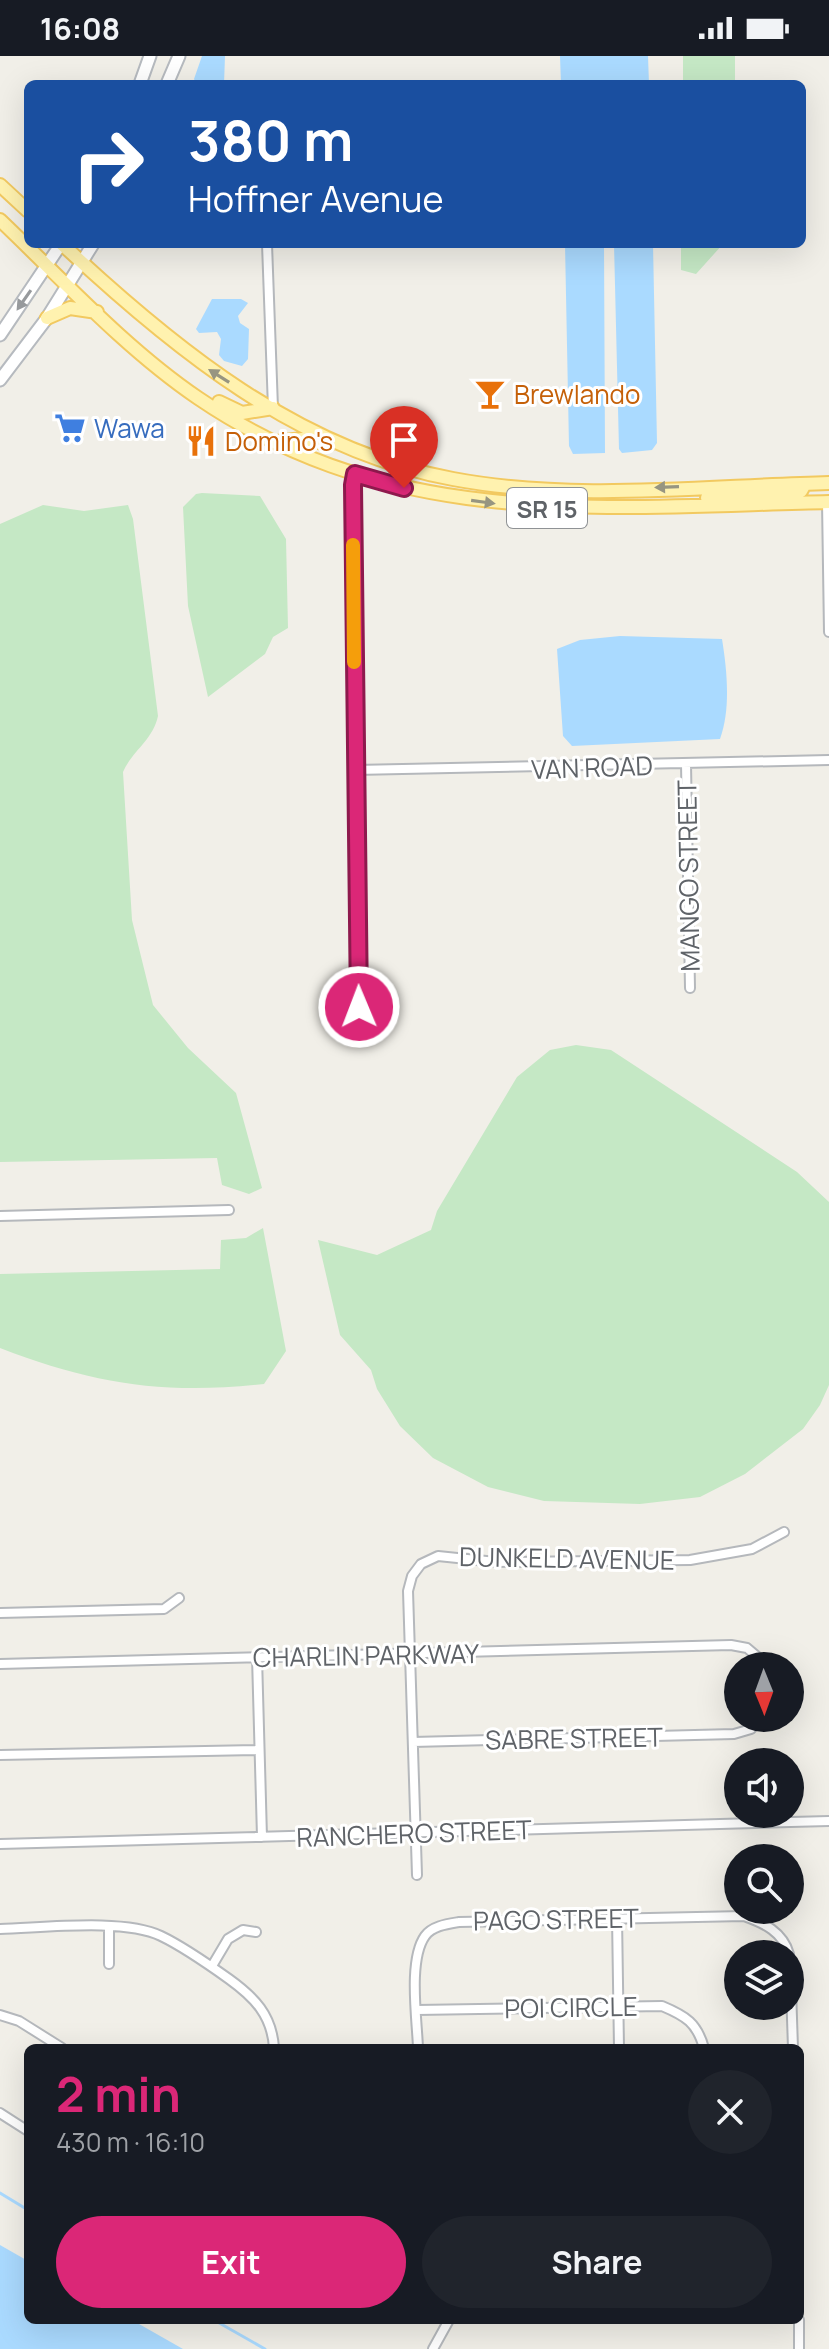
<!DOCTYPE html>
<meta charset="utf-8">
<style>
:root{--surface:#171b24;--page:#20242c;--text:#f1f3f6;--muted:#9ea1a6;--accent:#db2777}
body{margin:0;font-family:Manrope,sans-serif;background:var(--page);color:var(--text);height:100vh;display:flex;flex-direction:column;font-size:30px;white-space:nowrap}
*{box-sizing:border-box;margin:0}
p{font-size:26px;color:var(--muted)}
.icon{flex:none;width:44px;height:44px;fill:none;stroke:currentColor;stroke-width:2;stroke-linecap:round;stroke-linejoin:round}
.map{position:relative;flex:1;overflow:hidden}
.side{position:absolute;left:24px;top:1988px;width:780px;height:280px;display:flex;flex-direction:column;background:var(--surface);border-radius:12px;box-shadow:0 8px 32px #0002}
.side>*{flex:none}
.banner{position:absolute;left:24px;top:24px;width:782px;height:168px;border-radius:12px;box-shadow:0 8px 32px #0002;background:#1a4fa0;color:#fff;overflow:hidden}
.needle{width:52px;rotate:179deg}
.buttons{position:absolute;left:724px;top:1596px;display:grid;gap:16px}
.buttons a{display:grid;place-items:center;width:80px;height:80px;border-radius:50%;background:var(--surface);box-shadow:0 8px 32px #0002;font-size:40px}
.pin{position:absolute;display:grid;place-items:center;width:68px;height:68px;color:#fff;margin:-82px -34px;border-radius:50% 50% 50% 0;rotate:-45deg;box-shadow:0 0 8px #0007}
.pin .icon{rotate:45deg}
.me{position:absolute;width:88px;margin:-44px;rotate:359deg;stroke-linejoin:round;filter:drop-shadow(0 0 6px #0008)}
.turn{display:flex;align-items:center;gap:28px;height:168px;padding:0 32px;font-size:36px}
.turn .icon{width:104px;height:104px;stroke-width:2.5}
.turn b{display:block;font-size:56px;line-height:68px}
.round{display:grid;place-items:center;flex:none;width:84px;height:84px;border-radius:42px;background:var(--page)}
.summary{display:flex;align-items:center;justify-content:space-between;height:136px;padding:0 32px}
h1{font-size:48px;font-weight:700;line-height:60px;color:var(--accent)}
.primary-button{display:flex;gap:16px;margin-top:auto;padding:16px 32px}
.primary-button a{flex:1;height:92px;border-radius:48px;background:var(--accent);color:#fff;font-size:32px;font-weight:700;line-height:92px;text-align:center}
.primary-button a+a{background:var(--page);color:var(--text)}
.status{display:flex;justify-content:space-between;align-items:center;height:56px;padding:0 40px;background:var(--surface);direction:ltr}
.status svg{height:22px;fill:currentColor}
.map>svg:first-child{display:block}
</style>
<div class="status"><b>16:08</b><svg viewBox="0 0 49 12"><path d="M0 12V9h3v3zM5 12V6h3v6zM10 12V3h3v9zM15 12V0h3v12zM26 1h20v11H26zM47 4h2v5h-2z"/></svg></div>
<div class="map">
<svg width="829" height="2293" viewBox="0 0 829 2293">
<rect width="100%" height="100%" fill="#f1efe8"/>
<!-- green -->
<path fill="#c5e8c5" d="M 683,0 L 735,0 L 735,28 L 683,28 Z
M 681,188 L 723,188 L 696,218 L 681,214 Z
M 202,437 L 260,440 L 286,483 L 288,572 L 273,581 L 265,598 L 208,641 L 188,550 L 183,451 L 196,438 Z
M 43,449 L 84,455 L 128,449 L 133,463 L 158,660 C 153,684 132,695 123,716 L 132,864 L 153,949 L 188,992 L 236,1037 L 262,1132 L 249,1138 L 222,1129 L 217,1102 L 0,1106 L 0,468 Z
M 576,989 L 611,994 L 797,1116 L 829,1146 L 829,1329 L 820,1349 L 803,1373 L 745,1418 L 700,1441 L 640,1448 L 544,1445 L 488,1431 L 433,1402 L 400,1370 L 377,1333 L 371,1314 L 340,1279 L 318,1184 L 377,1199 L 431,1174 L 437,1155 L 517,1021 L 550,994 Z
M 263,1172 L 286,1295 L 264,1328 C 164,1339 93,1328 0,1292 L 0,1218 L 220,1213 L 221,1184 L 246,1182 Z"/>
<!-- water -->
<path fill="#aadaff" d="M 202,0 L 225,0 L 224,28 L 196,28 L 194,23 Z
M 560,0 L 648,0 L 649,28 L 561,28 Z
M 565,188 L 604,188 L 605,397 L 573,398 L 569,390 Z
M 614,188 L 653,188 L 657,387 L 652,394 L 622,397 L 619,393 Z
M 212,243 L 241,243 L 248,247 L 238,260 L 240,267 L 249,273 L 248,303 L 242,310 L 224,305 L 219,299 L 221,283 L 217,276 L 199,277 L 196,273 Z
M 620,580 L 722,583 C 727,614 731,653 720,683 L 572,690 L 563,680 L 557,593 L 580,584 Z
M 0,2189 L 28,2205 L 28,2264 L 132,2264 L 183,2293 L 0,2293 Z"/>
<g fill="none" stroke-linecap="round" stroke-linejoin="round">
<!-- stream -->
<path stroke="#aadaff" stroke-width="3" d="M 0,2137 L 28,2154
M 214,2264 L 265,2293"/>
<defs>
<path id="minor" d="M 267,188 L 273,352
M 355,418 L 355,714 L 361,983
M 827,446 L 829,576
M 686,708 L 690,932
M 355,714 L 829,704
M 0,1160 L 229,1154
M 0,1557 L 164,1553 L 179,1542
M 257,1601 L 262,1781
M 0,1608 L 731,1589 L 747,1592 L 760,1603 L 761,1610
M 413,1686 L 734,1678 L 751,1673 L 758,1662
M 0,1699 L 259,1694
M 0,1788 L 829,1765
M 417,1819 L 408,1535 L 412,1520 L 421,1508 L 438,1500 L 496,1506 L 690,1504 L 752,1493 L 784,1476
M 617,1861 L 619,1992
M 109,1870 L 109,1908
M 0,1873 C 42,1872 124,1862 161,1880 C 184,1891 208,1908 229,1923 C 254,1941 272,1959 274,1992
M 790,1903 L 793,1992
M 212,1910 L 228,1883 L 243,1874 L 256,1876
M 417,1954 L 662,1950 C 686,1960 697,1967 704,1992
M 0,1959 L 19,1965 L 62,1992
M 418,1992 C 417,1963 408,1904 425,1880 C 432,1870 447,1868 459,1866 L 744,1860 C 764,1867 783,1876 789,1898
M 0,2057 L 28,2075
M 433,2293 L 449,2264
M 799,2293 L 799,2264"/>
<path id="secondary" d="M 140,28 L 150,0
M 167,28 L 179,0
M 0,279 L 61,188
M 0,324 L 47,262 L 93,188"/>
<path id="primary" d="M 0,129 L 28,155
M 0,164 C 63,224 126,293 198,342 C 395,476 604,451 829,446
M 62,188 C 173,292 299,395 453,423 C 575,446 705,430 829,427
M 47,262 L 70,252 L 97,256
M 219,346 L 242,357 L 273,352
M 277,386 L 302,383 L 330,388
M 707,442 L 794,437 L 801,435 L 805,428"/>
</defs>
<!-- minor casing -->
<use href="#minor" stroke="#b5b8bc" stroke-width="12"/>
<!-- secondary casing -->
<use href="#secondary" stroke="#b6babf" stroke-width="15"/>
<!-- primary casing -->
<use href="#primary" stroke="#f2c960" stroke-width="16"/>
<!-- minor -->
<use href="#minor" stroke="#fff" stroke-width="8"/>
<!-- secondary -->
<use href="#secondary" stroke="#fff" stroke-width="11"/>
<!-- primary -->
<use href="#primary" stroke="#fff2af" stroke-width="12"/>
</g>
<!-- one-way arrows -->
<defs><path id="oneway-solid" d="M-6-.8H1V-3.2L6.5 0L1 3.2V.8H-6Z" transform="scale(2)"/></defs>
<use fill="#979a9d" href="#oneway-solid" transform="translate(24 244) rotate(125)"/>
<g fill="#979581">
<use href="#oneway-solid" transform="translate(219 320) rotate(-148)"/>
<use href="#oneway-solid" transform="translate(667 431) rotate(178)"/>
<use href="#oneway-solid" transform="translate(483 446) rotate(8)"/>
</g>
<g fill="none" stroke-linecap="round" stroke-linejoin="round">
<defs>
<path id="route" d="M 359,951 L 353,429 L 355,418 L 404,432"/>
</defs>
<!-- route casing -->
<use href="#route" stroke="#8e194d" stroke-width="20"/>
<!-- route -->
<use href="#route" stroke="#db2777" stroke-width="14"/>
<!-- slow -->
<path stroke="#f59e0b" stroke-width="14" d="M 353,489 L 354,606"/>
</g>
<!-- icons -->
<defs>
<symbol id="bar-bare" viewBox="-9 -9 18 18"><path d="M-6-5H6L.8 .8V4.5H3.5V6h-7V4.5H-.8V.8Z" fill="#e8710a" stroke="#fff" stroke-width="2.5" paint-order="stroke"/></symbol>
<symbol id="supermarket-bare" viewBox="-9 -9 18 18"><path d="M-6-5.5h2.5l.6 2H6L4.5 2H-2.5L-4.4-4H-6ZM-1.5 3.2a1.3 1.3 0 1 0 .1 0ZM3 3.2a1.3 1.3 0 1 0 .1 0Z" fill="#3f7fe0" stroke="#fff" stroke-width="2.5" paint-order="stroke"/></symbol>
<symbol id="restaurant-bare" viewBox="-9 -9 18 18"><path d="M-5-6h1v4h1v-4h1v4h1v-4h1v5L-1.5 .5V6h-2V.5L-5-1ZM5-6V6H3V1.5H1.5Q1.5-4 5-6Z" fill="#e8710a" stroke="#fff" stroke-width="2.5" paint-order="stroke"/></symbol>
</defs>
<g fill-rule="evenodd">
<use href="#bar-bare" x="468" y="316" width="44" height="44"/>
<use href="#supermarket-bare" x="48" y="350" width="44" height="44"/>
<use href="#restaurant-bare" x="179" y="363" width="44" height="44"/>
</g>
<g text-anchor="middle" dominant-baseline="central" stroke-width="6" stroke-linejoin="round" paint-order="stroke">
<!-- shield labels -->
<rect fill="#fff" stroke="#8f9295" stroke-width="2" x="507" y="432" width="80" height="40" rx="6"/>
<g font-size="24" font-weight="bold" fill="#5f6368">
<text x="547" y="452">SR 15</text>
</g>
<!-- food labels -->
<g font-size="26" fill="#c56008" stroke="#fff" text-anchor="start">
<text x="514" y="338">Brewlando</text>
<text x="225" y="385">Domino's</text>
</g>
<!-- shop labels -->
<g font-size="26" fill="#366cbe" stroke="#fff" text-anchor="start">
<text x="94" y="372">Wawa</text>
</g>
<!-- street labels -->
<g font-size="26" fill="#5f6368" stroke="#fff">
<text transform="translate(592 711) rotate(-2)">VAN ROAD</text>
<text transform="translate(688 820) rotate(-91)">MANGO STREET</text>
<text transform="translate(567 1502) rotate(1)">DUNKELD AVENUE</text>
<text transform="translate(366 1599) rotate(-1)">CHARLIN PARKWAY</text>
<text transform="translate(574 1682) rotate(-1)">SABRE STREET</text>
<text transform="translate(414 1777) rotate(-2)">RANCHERO STREET</text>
<text transform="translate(556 1863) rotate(-1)">PAGO STREET</text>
<text transform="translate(571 1951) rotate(-1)">POI CIRCLE</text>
</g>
</g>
</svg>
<div class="buttons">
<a><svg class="needle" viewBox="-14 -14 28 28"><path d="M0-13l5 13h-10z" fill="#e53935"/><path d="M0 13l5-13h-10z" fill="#9ea1a6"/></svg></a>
<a><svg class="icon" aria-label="sound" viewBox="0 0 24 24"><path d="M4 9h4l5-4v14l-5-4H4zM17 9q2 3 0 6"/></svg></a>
<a><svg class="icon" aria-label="search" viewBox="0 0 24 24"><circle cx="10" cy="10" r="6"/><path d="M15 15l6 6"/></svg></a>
<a><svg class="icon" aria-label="layers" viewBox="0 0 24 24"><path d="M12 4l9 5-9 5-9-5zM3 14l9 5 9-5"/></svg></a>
</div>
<div class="pin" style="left:404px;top:432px;background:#d93025"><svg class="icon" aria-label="arrive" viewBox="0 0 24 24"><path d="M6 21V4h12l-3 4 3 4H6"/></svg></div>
<svg class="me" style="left:359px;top:951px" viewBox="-20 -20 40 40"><circle r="17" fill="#db2777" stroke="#fff" stroke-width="3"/><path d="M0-11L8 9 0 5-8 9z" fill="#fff"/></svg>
<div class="banner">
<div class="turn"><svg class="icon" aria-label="right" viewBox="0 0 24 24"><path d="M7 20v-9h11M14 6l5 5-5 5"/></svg><div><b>380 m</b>Hoffner Avenue</div></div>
</div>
<section class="side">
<div class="summary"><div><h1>2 min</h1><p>430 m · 16:10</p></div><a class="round"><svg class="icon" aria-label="close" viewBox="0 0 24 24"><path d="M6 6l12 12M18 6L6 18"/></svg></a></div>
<div class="primary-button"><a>Exit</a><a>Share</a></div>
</section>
</div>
